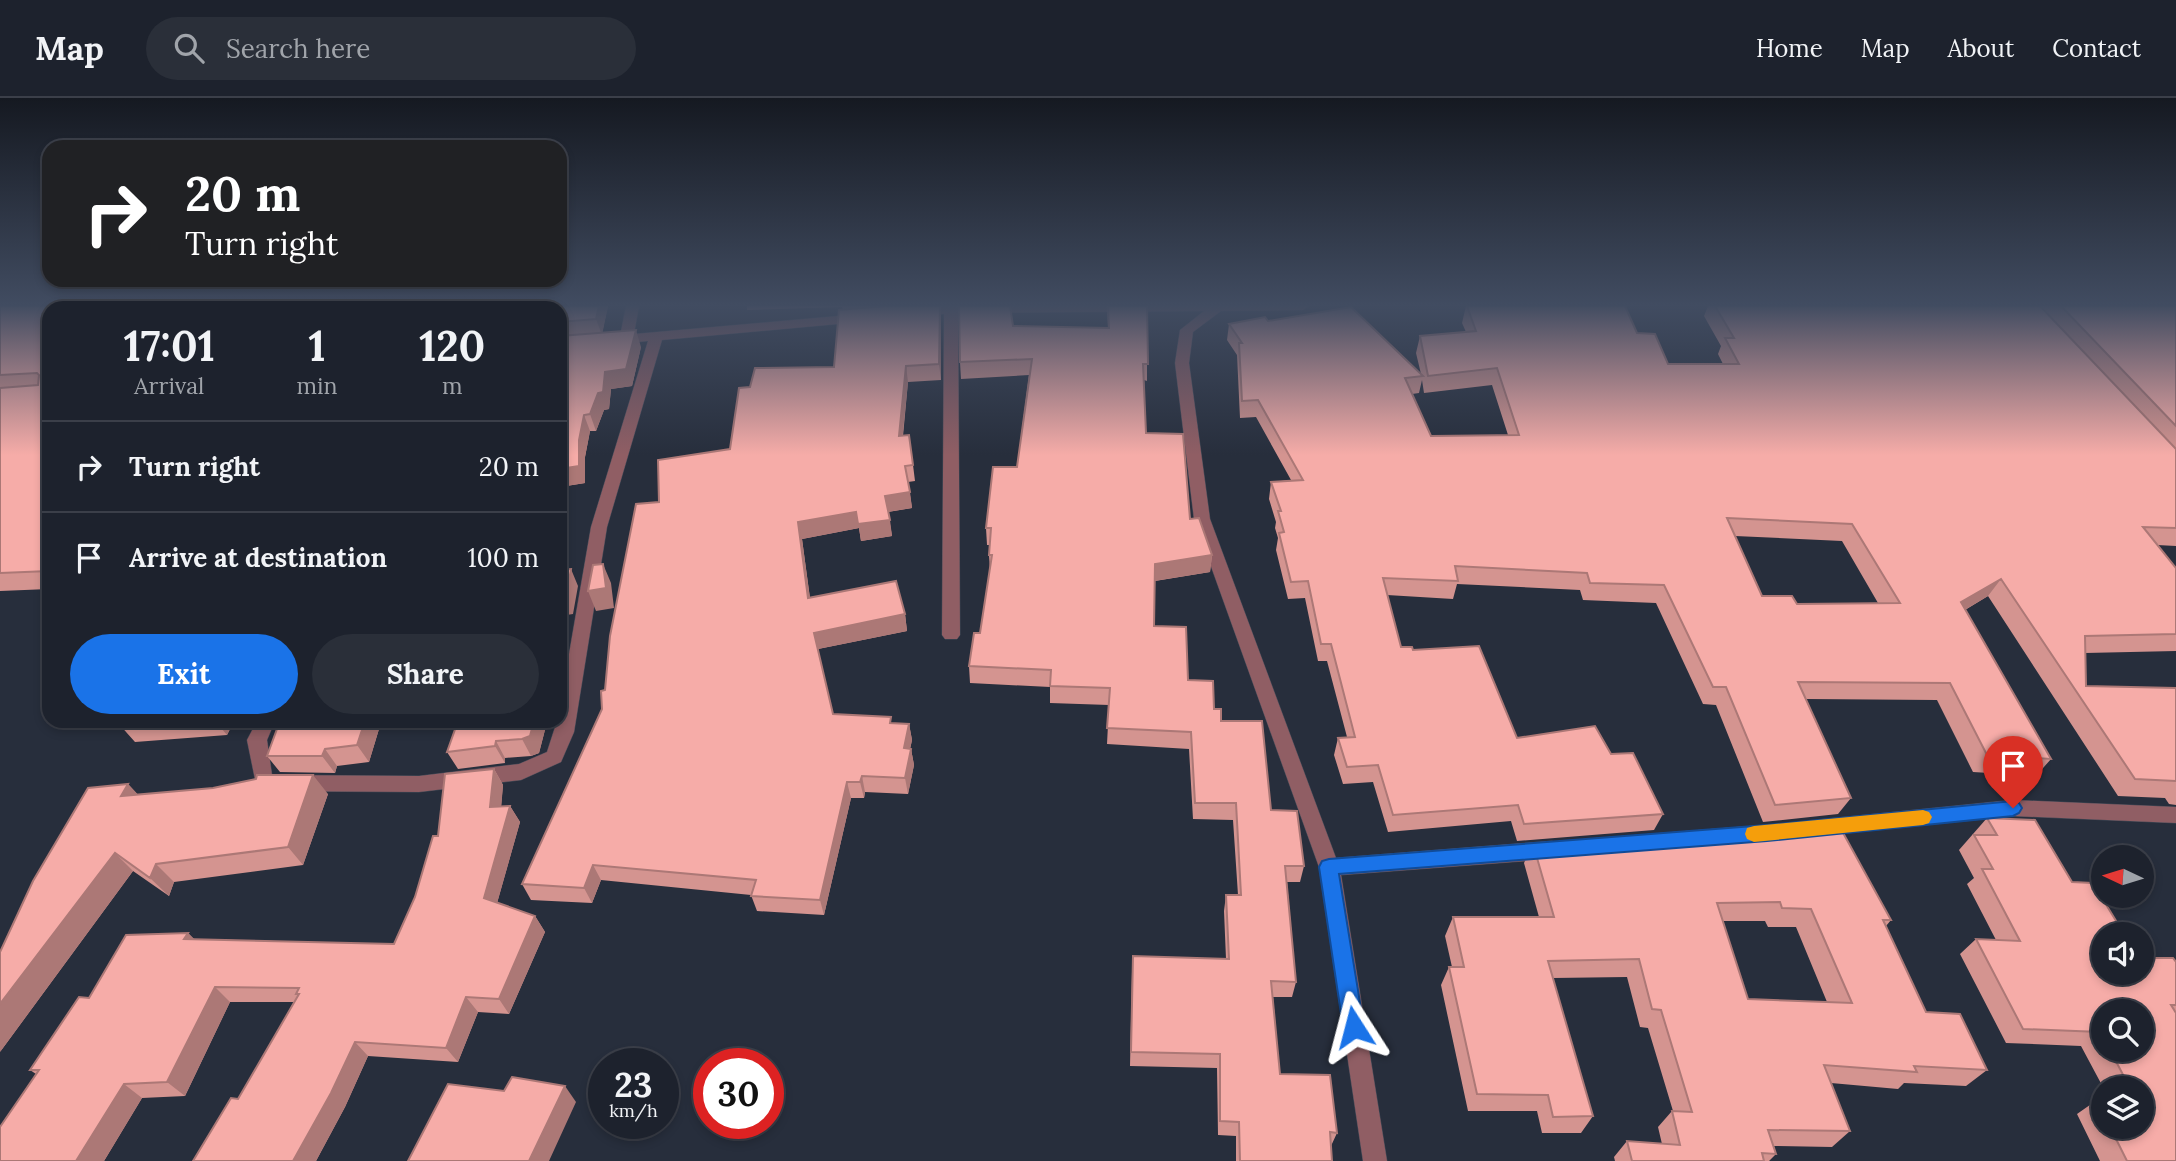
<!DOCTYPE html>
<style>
:root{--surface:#1d222d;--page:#2a2f39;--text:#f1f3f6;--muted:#a0a4aa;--line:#3b3f49;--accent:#1a73e8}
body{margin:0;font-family:Lora,serif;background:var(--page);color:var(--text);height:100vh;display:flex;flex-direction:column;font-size:26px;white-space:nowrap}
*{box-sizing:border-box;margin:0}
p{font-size:23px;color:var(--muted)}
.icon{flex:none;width:38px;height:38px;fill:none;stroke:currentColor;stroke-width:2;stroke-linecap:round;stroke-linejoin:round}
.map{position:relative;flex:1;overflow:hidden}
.panel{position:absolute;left:42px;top:203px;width:525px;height:427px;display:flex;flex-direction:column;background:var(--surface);border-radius:21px;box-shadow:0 4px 10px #0003,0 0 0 2px var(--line)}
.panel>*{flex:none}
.guide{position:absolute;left:42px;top:42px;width:525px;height:147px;border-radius:21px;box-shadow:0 4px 10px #0003,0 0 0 2px var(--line);background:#202124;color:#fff;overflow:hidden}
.needle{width:46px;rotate:274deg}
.fabs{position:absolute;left:2091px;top:747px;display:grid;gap:14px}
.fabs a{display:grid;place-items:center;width:63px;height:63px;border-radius:50%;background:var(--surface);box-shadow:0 4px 10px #0003,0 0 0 2px var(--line);font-size:35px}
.speed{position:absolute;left:588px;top:950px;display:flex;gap:14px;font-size:35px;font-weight:700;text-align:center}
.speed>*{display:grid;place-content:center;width:91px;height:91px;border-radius:50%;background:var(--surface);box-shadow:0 4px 10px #0003,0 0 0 2px var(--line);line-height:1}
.speed small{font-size:18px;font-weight:400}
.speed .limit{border:10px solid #d22;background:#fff;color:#111}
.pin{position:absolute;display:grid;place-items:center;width:60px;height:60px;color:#fff;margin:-72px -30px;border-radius:50% 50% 50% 0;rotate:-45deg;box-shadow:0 0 7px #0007}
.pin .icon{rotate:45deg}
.me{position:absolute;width:77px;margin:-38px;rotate:351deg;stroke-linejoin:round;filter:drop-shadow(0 0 5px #0008)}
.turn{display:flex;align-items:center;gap:24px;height:147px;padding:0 28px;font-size:32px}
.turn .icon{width:91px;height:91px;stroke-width:2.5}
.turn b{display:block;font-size:49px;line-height:60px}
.eta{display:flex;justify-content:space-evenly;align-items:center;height:119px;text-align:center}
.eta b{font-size:42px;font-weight:700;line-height:49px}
.action{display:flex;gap:14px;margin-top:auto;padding:14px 28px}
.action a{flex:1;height:80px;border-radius:42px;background:var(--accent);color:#fff;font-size:28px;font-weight:700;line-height:80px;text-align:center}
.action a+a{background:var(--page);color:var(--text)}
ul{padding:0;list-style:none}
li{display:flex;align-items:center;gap:21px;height:91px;padding:0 28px;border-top:2px solid var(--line)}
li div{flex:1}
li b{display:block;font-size:26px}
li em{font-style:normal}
header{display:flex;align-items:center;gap:42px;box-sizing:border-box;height:98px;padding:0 35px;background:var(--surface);border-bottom:2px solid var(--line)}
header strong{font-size:33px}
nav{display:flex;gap:38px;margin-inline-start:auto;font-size:24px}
.search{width:490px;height:63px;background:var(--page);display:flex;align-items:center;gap:18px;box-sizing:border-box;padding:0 24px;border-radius:38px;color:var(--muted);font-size:26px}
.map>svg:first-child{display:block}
</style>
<header>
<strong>Map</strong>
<div class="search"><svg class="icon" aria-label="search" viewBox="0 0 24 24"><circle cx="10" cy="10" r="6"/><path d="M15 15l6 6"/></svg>Search here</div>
<nav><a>Home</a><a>Map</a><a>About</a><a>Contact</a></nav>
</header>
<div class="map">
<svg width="2176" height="1063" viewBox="0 0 2176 1063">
<rect width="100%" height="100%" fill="#272e3c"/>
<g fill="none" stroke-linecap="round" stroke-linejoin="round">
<defs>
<path id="minor" d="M 626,208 L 639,208 L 634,236 L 860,216 L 867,220 L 860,224 L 662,242 L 607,429 L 574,634 L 561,664 L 521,682 L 419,694 L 264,693 L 257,691 L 247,642 L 257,623 L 275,623 L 267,642 L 272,677 L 419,678 L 519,666 L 547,654 L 557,623 L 560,623 L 560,608 L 591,429 L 648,243 L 616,246 L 609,242 L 620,238 Z
M 938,208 L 1309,208 L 1303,212 L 1221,213 L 1193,234 L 1189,265 L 1210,421 L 1336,760 L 1552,743 L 1559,746 L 1562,752 L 1559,758 L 1552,761 L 1341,777 L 1387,1063 L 1363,1063 L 1319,769 L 1194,421 L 1175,265 L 1180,232 L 1204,213 L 958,215 L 960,537 L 957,541 L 945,541 L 942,537 L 944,216 L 919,218 L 912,214 L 919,210 Z
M 2013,702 L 2176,709 L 2176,725 L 2013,718 L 1817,738 L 1810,736 L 1807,730 L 1810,724 L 1817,722 Z"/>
</defs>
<!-- minor casing -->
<use href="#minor" stroke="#464c59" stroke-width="1"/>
<!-- minor -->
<use href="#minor" fill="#905e64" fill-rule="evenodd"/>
</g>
<!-- wall -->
<path fill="#d49490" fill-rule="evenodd" d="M 0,208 L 608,208 L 602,235 L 641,249 L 632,288 L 611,291 L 609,311 L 604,312 L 596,333 L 590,333 L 585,359 L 585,385 L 560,389 L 560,210 L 49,210 L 49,491 L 0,493 Z
M 747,208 L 940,208 L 941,219 L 941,282 L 908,284 L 903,338 L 913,367 L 915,383 L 908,384 L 912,410 L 888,414 L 892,438 L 861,443 L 859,430 L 802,441 L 810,500 L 905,516 L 907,533 L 818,551 L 833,616 L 892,625 L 909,626 L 912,642 L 910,651 L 911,651 L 914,667 L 908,696 L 865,694 L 864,700 L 851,700 L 824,817 L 757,813 L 751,797 L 601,782 L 592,805 L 531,802 L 522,786 L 602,611 L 605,592 L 659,404 L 730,351 L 750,289 L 834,269 L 843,212 L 842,209 L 747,212 Z
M 1107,208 L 1147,208 L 1147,283 L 1144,282 L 1146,335 L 1190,421 L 1212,457 L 1210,474 L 1155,483 L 1154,528 L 1188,582 L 1214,611 L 1271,712 L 1304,768 L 1300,784 L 1287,784 L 1296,884 L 1292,899 L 1273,899 L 1280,976 L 1337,1035 L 1331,1048 L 1332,1063 L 1236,1063 L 1236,1038 L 1218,1037 L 1217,970 L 1130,968 L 1132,874 L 1226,861 L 1224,813 L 1226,797 L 1238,797 L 1233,722 L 1193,721 L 1189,651 L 1107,646 L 1109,607 L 1050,605 L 1050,589 L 970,585 L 969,568 L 980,535 L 990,472 L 989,457 L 990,447 L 987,447 L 986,430 L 1017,369 L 1029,277 L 961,281 L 960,264 L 1013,228 L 1108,230 Z
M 1466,208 L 1637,235 L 1668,266 L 1723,266 L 1718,256 L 1721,248 L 1704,218 L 1708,208 L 2176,208 L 2176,448 L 2157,447 L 2176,470 L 2176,553 L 2085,555 L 2086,588 L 2176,590 L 2176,707 L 2169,706 L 2165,700 L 2118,698 L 1988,498 L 1965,512 L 2051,661 L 2036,678 L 1973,674 L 1937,602 L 1806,601 L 1851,700 L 1838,716 L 1763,724 L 1716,607 L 1703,606 L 1656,505 L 1583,502 L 1580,492 L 1457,486 L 1453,501 L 1387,497 L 1401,549 L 1413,552 L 1517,640 L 1611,656 L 1663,716 L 1654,732 L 1517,743 L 1511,723 L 1388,734 L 1373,684 L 1343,686 L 1334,657 L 1338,640 L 1347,639 L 1327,563 L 1318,563 L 1305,500 L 1288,501 L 1276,452 L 1278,440 L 1275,430 L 1276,424 L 1269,401 L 1271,384 L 1291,382 L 1256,319 L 1240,320 L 1237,257 L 1227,242 L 1229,226 L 1268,223 L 1421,276 L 1416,255 L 1420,238 L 1466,234 L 1462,225 ZM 1422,282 L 1424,295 L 1492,287 L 1508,337 L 1431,338 L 1412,296 L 1419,295 ZM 1735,438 L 1842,443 L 1878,505 L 1797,506 L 1762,498 Z
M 119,623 L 234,623 L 227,637 L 135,644 L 118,625 Z
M 280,623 L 447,623 L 379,631 L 369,664 L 337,668 L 335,675 L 280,674 L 267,658 Z
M 458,623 L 547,623 L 547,624 L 539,655 L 531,658 L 505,660 L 505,665 L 458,671 L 447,654 Z
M 494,671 L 503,687 L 501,708 L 510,708 L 520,724 L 497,805 L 535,818 L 545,834 L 509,916 L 478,914 L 458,964 L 368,958 L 345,1009 L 316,1063 L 193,1063 L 238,1001 L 294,904 L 230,904 L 185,998 L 142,1000 L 104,1063 L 0,1063 L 36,976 L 30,972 L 89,900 L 188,835 L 194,841 L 394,846 L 415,799 L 438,738 Z
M 128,686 L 138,697 L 328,696 L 303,767 L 174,784 L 169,798 L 133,773 L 0,954 Z
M 1987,720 L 2104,875 L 2176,864 L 2176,1063 L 2100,1063 L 2077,1016 L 2097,1002 L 2104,1003 L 2104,1029 L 2142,1029 L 2142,990 L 2104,991 L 2081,948 L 2006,945 L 1960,856 L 1976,841 L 1996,842 L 1967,786 L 1974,780 L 1959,752 ZM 2104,914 L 2142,952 L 2104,952 Z
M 1533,746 L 1891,822 L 1886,828 L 1926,914 L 1987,972 L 1966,988 L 1904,985 L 1898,991 L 1831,985 L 1850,1033 L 1832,1049 L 1774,1048 L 1776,1056 L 1769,1063 L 1615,1063 L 1614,1059 L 1627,1043 L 1662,1046 L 1658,1029 L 1672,1013 L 1673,1013 L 1648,930 L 1640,929 L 1627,879 L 1553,880 L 1593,1018 L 1581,1035 L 1542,1035 L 1537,1013 L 1468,1013 L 1441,887 L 1449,869 L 1452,869 L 1445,838 L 1453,819 L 1539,819 L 1524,765 ZM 1723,823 L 1765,823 L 1768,829 L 1796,829 L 1827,904 L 1748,901 Z"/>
<!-- shaded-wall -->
<path fill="#ac7876" d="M 599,208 L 608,208 L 602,237 L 596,221 Z
M 940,208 L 941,219 L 941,282 L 939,266 Z
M 636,232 L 641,249 L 632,288 L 611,291 L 609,311 L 604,312 L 596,333 L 590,316 L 605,274 Z
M 906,268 L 908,284 L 901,354 L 899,338 Z
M 584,317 L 590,333 L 585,359 L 585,385 L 560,389 L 560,371 Z
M 910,394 L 912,410 L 887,414 L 885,398 Z
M 856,414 L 890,422 L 892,438 L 861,443 L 859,430 L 802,441 L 812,516 L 808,500 L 798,424 Z
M 560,424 L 565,435 L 560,467 Z
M 1212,457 L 1210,474 L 1154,483 L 1155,466 Z
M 603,466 L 611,485 L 614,510 L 596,513 L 588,493 Z
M 571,471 L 578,488 L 573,516 L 560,518 L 560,500 Z
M 2001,481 L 1988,498 L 1948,522 L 1961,504 Z
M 905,516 L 907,533 L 818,551 L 814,535 Z
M 215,623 L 234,623 L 227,637 Z
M 365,623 L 374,623 L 379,631 L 369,664 L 357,647 Z
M 534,623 L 547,623 L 547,624 L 539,655 L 531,658 L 522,641 Z
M 909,626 L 912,642 L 907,666 L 904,650 Z
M 496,643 L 505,660 L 505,665 L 495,648 Z
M 325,651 L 337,668 L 335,675 L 322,658 Z
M 911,651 L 914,667 L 908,696 L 905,680 Z
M 494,671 L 503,687 L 500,725 L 490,709 Z
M 313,677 L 328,696 L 303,767 L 288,749 Z
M 862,678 L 865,694 L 864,700 L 860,684 Z
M 847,684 L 851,700 L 824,817 L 820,802 Z
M 128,686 L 146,705 L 121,698 Z
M 510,708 L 520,724 L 494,816 L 484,800 Z
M 115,755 L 133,773 L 0,954 L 0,906 Z
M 156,766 L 174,784 L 169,798 L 150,780 Z
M 593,767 L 601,782 L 592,805 L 584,790 Z
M 535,818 L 545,834 L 509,916 L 499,901 Z
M 188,835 L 203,850 L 184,841 Z
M 215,889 L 230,904 L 185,998 L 167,984 Z
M 466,899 L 478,914 L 458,964 L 446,950 Z
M 355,944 L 368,958 L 345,1009 L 316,1063 L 293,1063 Z
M 124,986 L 142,1000 L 104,1063 L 76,1063 Z
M 565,988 L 576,1004 L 549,1063 L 529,1063 Z"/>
<!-- building -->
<path fill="#f6aca8" stroke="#ac7876" stroke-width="2" fill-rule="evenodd" d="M 0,208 L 599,208 L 596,221 L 560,224 L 560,210 L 49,210 L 49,473 L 0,475 L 0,290 L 38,287 L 39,277 L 37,275 L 0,277 Z
M 885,208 L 940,208 L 939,266 L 906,268 L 899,338 L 909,337 L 913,367 L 905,368 L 910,394 L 885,398 L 890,422 L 858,426 L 856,414 L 798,424 L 808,500 L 896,483 L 905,516 L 814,535 L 833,616 L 891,619 L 890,625 L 909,626 L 904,650 L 911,651 L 905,680 L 862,678 L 860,684 L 847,684 L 820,802 L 751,798 L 756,782 L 593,767 L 584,790 L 522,786 L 602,611 L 601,593 L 605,592 L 610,538 L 636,406 L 659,404 L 658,362 L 730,351 L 739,290 L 750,289 L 755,270 L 834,269 L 839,212 Z
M 959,208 L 1010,208 L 1013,228 L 1109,230 L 1108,208 L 1147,208 L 1148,266 L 1143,266 L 1146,335 L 1183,336 L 1190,421 L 1199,420 L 1212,457 L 1155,466 L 1154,528 L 1186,529 L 1188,582 L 1213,583 L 1214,611 L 1221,611 L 1221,623 L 1262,623 L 1271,712 L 1297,713 L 1304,768 L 1285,768 L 1296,884 L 1271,883 L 1280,976 L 1330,977 L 1337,1035 L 1330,1034 L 1332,1063 L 1240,1063 L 1239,1024 L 1220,1023 L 1220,956 L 1131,954 L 1133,858 L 1229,861 L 1226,797 L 1241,797 L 1236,705 L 1195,705 L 1191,634 L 1107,630 L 1110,590 L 1050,588 L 1051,572 L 969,568 L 974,535 L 980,535 L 992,457 L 989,457 L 991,430 L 986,430 L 993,369 L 1017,369 L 1032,261 L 960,264 Z
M 1467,208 L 1625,208 L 1637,235 L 1655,236 L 1668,266 L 1739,266 L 1725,240 L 1734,240 L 1715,208 L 2040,208 L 2176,351 L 2176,430 L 2143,429 L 2176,470 L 2176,536 L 2085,538 L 2086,588 L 2176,590 L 2176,683 L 2135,681 L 2001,481 L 1961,504 L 2051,661 L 1987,657 L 1950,585 L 1798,584 L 1851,700 L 1775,707 L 1726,589 L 1713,589 L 1664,487 L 1590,485 L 1587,475 L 1455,468 L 1458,483 L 1383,480 L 1401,549 L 1412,549 L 1413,552 L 1479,548 L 1517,640 L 1595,628 L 1611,656 L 1633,655 L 1663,716 L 1524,726 L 1518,707 L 1393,717 L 1378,667 L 1347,669 L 1338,640 L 1355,639 L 1331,546 L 1321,546 L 1308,483 L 1291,484 L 1279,435 L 1284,434 L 1278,413 L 1281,413 L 1271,384 L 1303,382 L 1258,302 L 1242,303 L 1239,245 L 1242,245 L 1229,226 L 1265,219 L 1268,223 L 1351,209 L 1423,278 L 1405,280 L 1431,338 L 1519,337 L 1497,270 L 1428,278 L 1420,238 L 1476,233 ZM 1727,420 L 1852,426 L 1900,505 L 1797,506 L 1792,498 L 1762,498 Z
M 2061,208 L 2176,208 L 2176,328 Z
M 636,232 L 626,271 L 605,274 L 603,294 L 598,295 L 590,316 L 584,317 L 579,342 L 579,368 L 560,371 L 560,238 Z
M 603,466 L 606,490 L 588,493 L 593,467 Z
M 571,471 L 566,499 L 560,500 L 560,472 Z
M 119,623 L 145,623 L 118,625 Z
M 280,623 L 365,623 L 357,647 L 325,651 L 322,658 L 267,658 Z
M 458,623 L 534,623 L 530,638 L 522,641 L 496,643 L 495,648 L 447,654 Z
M 494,671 L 490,709 L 510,708 L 484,800 L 535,818 L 499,901 L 466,899 L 446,950 L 355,944 L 331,995 L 293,1063 L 193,1063 L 231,1000 L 238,1001 L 299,896 L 296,896 L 299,890 L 215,889 L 167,984 L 124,986 L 76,1063 L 0,1063 L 0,1029 L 39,972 L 30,972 L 79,899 L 89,900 L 126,837 L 188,835 L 184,841 L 394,846 L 415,799 L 433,738 L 438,738 L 445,676 Z
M 257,677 L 313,677 L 288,749 L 156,766 L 150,780 L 115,755 L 0,906 L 0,854 L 33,783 L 88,690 L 128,686 L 121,698 L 213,690 L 256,681 Z
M 1987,720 L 2035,722 L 2072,784 L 2093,785 L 2124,836 L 2104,836 L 2104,875 L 2142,875 L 2142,860 L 2173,860 L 2176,864 L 2176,907 L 2171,907 L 2176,915 L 2176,1063 L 2127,1063 L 2110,1029 L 2142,1029 L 2142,990 L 2130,990 L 2110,952 L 2142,952 L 2142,914 L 2104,914 L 2104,941 L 2100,934 L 2023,931 L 1976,841 L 2020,843 L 1982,771 L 1993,771 L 1974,737 L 1997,737 Z
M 1836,722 L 1891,822 L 1883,822 L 1926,914 L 1960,916 L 1987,972 L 1914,968 L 1917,974 L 1824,967 L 1850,1033 L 1768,1032 L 1776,1056 L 1762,1055 L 1764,1063 L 1632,1063 L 1627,1043 L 1680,1047 L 1672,1013 L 1692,1014 L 1661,912 L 1652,911 L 1639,861 L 1548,863 L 1593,1018 L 1553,1019 L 1548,997 L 1477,996 L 1449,869 L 1464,869 L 1453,819 L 1554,819 L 1533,746 ZM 1780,804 L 1782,810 L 1811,811 L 1852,905 L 1748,901 L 1717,805 Z
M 512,979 L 565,988 L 529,1063 L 408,1063 L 448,986 L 504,993 Z
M 2097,1002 L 2104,1003 L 2104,1015 Z"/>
<!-- sky -->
<linearGradient id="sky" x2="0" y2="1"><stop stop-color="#151921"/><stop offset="0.58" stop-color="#414c61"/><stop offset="1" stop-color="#414c61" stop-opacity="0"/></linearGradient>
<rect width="2176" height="357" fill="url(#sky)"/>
<!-- route -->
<path fill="#1a73e8" stroke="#114b97" stroke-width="2" d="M 2013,703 L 2019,705 L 2022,710 L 2019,715 L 2013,718 L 1767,743 L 1339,776 L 1364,929 L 1361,936 L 1354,939 L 1346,936 L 1343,929 L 1319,769 L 1322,763 L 1329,761 L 1767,727 Z"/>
<!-- slow -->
<path fill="#f59e0b" d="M 1923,712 L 1929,714 L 1932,719 L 1929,725 L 1923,727 L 1754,744 L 1747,741 L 1745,736 L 1747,730 L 1754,728 Z"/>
</svg>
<div class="fabs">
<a><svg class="needle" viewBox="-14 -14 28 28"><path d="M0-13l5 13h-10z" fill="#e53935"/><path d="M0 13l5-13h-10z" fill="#a0a4aa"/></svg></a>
<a><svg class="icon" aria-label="sound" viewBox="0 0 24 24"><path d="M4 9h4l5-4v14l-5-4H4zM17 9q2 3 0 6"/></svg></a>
<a><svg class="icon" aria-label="search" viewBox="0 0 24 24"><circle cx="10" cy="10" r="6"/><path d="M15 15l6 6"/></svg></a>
<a><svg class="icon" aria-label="layers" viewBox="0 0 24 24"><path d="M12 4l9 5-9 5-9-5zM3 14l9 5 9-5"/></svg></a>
</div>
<div class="speed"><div>23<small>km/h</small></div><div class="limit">30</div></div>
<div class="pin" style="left:2013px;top:710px;background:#d93025"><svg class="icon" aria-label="arrive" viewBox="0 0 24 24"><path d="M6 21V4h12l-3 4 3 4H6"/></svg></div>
<svg class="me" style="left:1354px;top:929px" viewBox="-20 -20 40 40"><path d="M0-17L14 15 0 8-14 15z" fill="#1a73e8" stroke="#fff" stroke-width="4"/></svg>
<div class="guide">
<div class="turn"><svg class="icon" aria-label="right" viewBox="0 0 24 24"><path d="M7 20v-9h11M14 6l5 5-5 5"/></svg><div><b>20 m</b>Turn right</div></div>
</div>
<section class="panel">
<div class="eta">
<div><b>17:01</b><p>Arrival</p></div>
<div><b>1</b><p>min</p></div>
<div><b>120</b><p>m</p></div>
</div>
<ul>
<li><svg class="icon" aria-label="right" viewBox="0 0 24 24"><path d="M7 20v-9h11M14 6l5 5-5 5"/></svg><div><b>Turn right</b></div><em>20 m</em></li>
<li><svg class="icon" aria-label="arrive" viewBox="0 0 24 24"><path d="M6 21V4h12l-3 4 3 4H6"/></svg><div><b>Arrive at destination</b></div><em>100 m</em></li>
</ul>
<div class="action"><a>Exit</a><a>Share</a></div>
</section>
</div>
